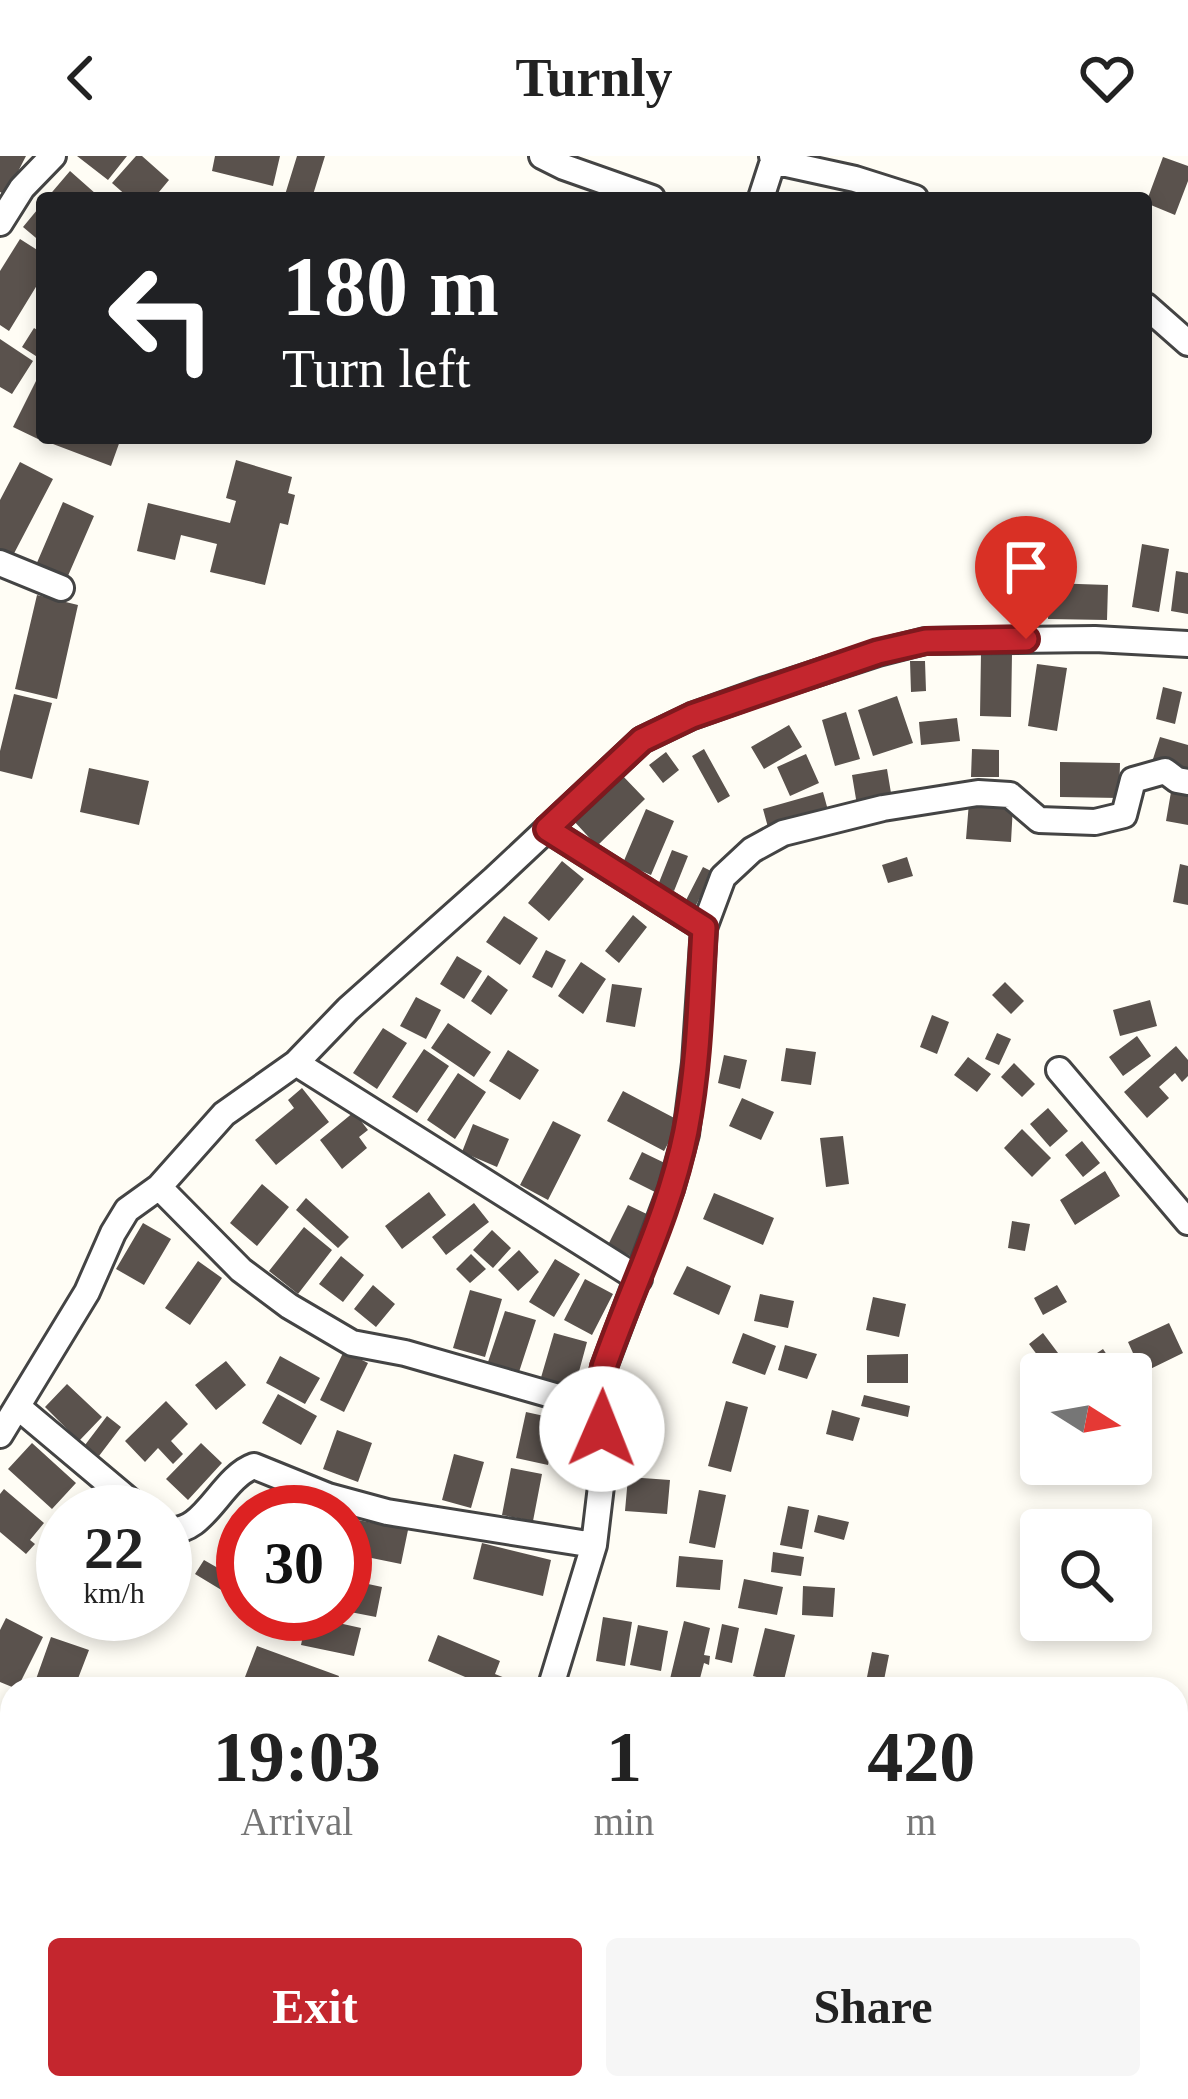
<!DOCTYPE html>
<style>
:root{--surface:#fff;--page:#f6f6f6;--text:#222;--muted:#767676;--accent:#c4262e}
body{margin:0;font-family:Georgia,serif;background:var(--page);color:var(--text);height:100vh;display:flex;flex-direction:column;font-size:45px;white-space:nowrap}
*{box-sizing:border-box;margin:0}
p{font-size:39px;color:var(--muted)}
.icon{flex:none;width:66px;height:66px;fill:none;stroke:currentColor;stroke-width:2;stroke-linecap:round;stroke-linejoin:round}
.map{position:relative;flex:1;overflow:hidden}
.side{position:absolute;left:0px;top:1521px;width:1188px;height:423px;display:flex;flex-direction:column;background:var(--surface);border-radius:36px 36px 0 0;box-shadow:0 6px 18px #0003}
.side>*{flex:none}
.hud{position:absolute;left:36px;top:36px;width:1116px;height:252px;border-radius:12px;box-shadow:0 6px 18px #0003;background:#202124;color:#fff;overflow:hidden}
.needle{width:78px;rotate:101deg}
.buttons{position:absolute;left:1020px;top:1197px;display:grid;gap:24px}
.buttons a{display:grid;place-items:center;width:132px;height:132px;border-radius:12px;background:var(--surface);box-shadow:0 6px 18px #0003;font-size:60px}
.speed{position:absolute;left:36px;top:1329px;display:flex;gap:24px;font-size:60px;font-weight:700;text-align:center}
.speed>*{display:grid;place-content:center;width:156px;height:156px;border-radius:50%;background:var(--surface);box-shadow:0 6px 18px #0003;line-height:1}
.speed small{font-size:30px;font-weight:400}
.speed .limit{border:18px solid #d22;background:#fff;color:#111}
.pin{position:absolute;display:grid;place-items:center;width:102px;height:102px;color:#fff;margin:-123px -51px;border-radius:50% 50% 50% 0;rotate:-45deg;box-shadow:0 0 12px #0007}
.pin .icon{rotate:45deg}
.me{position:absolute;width:132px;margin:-66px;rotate:1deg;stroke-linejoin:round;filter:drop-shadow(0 0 9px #0008)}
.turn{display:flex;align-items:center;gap:42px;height:252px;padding:0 48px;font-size:54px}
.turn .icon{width:156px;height:156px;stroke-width:2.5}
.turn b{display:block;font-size:84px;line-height:102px}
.eta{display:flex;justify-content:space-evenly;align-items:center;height:204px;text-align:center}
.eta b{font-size:72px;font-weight:600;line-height:84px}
.primary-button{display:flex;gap:24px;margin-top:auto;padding:24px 48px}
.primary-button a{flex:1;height:138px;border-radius:12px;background:var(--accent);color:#fff;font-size:48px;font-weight:600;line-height:138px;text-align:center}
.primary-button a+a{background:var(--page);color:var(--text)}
header{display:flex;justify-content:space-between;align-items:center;height:156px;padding:0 48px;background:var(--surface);font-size:54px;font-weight:600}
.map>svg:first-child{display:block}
</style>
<header><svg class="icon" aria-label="back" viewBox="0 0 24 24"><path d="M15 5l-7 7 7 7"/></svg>Turnly<svg class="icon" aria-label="heart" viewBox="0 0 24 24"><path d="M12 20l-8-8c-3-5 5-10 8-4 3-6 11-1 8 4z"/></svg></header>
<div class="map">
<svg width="1188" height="1943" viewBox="0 0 1188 1943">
<rect width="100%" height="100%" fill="#fffdf5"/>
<!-- building -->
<path fill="#5a524d" d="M 0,0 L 26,0 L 6,39 L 0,36 Z
M 77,0 L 127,0 L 108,24 Z
M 136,0 L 142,0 L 169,24 L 154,42 L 129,42 L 112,27 Z
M 215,0 L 280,0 L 273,30 L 212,15 Z
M 297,0 L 325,0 L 312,42 L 284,42 Z
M 1163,1 L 1188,10 L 1188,25 L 1175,59 L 1146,47 Z
M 70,15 L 96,38 L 92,42 L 47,42 Z
M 42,48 L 42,87 L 23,71 Z
M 20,83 L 42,97 L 42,121 L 9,175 L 0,169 L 0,115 Z
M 34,172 L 42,177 L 42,204 L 22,191 Z
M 0,183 L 33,205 L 12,238 L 0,231 Z
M 37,223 L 42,226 L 42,275 L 38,283 L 13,271 Z
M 55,282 L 121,282 L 111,310 L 53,288 Z
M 236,304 L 292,321 L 288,337 L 295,339 L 288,369 L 280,367 L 265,429 L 210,416 L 217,388 L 181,379 L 175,404 L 137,395 L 148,347 L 230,367 L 236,345 L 226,342 Z
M 20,306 L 53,323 L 9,407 L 0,403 L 0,344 Z
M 63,346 L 94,360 L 64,429 L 33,416 Z
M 1142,388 L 1169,393 L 1159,456 L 1132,451 Z
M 1176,415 L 1188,417 L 1188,458 L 1171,455 Z
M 1049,427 L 1108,429 L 1107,464 L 1048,463 Z
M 37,439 L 78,449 L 57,543 L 15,533 Z
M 981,497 L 1012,497 L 1011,561 L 980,560 Z
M 910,505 L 925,505 L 926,535 L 911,536 Z
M 1037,508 L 1067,512 L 1057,575 L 1028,570 Z
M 1163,531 L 1182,536 L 1175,568 L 1156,563 Z
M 14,538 L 52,547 L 32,623 L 0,615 L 0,595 Z
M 897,540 L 913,587 L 873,600 L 858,554 Z
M 846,556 L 860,603 L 835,610 L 822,564 Z
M 957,562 L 960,585 L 921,589 L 919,566 Z
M 789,569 L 802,591 L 764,613 L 751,591 Z
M 1160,581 L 1188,589 L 1188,613 L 1153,603 Z
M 704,593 L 730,640 L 718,647 L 692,600 Z
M 972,593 L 999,594 L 999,621 L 971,621 Z
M 666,596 L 679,614 L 663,627 L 649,609 Z
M 806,598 L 819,627 L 790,640 L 777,611 Z
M 1060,606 L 1120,607 L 1119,642 L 1060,641 Z
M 89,612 L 149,625 L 139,669 L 80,656 Z
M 887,613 L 892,643 L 857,649 L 852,619 Z
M 620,617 L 645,643 L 597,690 L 572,663 Z
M 823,636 L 829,658 L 769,675 L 763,653 Z
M 1171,636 L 1188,639 L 1188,669 L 1166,665 Z
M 969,646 L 1013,649 L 1011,686 L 966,683 Z
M 646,653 L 674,665 L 651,719 L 623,707 Z
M 672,694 L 688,700 L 674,735 L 658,729 Z
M 907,701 L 913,720 L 888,727 L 882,709 Z
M 562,705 L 584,723 L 549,765 L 528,747 Z
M 1180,708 L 1188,710 L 1188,749 L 1173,746 Z
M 703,711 L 713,716 L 694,753 L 684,748 Z
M 633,759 L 647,771 L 619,807 L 605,795 Z
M 504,760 L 538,782 L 520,809 L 486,786 Z
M 546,794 L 566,804 L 552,832 L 532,821 Z
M 457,800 L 482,815 L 464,843 L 440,828 Z
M 581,806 L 606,823 L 583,858 L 558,840 Z
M 488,819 L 508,834 L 491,859 L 471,845 Z
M 1005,826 L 1024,845 L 1011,858 L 992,839 Z
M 612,828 L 642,832 L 635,871 L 606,866 Z
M 416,841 L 441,854 L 426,883 L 400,870 Z
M 1150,844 L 1157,870 L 1120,880 L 1113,854 Z
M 932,859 L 949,866 L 937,898 L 920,891 Z
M 448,867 L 491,896 L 474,921 L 431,892 Z
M 383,872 L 407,887 L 377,933 L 353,917 Z
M 997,877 L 1011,883 L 999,909 L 985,903 Z
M 1137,880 L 1151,900 L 1123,920 L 1109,901 Z
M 1176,890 L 1188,904 L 1188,920 L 1182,926 L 1175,917 L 1159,931 L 1169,942 L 1147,962 L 1124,936 Z
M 786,892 L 816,896 L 811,929 L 781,925 Z
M 424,893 L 449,910 L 417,957 L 392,941 Z
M 508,894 L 539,914 L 520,944 L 489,925 Z
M 724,899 L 747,904 L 740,933 L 718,927 Z
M 968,901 L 991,918 L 977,936 L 954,919 Z
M 1014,907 L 1035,928 L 1022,941 L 1001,921 Z
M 458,917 L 486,936 L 455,983 L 427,964 Z
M 302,932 L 329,966 L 276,1009 L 255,984 L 294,952 L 288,944 Z
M 623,935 L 680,965 L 664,995 L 607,965 Z
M 742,942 L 774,956 L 761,984 L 729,970 Z
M 1048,952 L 1068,975 L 1050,991 L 1030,968 Z
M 354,956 L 368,974 L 359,981 L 367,992 L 342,1013 L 320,984 Z
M 553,965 L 581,979 L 548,1044 L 520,1029 Z
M 473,968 L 509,983 L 497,1011 L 462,996 Z
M 1022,973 L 1051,1002 L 1032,1021 L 1004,992 Z
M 843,980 L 849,1028 L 826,1031 L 820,982 Z
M 1082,985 L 1100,1007 L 1083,1021 L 1065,999 Z
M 642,996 L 673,1011 L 659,1038 L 629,1023 Z
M 1105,1015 L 1120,1040 L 1075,1069 L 1060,1044 Z
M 262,1028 L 289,1051 L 257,1090 L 230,1067 Z
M 429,1036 L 446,1059 L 402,1093 L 385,1070 Z
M 714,1037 L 774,1062 L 763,1089 L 703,1063 Z
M 306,1042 L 349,1081 L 338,1092 L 296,1054 Z
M 474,1047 L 489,1066 L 446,1099 L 432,1081 Z
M 628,1049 L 655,1062 L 635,1102 L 608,1089 Z
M 1012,1065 L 1030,1068 L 1025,1095 L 1008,1092 Z
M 143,1067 L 171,1083 L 144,1129 L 116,1113 Z
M 304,1071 L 332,1094 L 298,1138 L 269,1115 Z
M 492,1074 L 511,1092 L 493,1112 L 473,1094 Z
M 519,1094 L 539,1116 L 518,1135 L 498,1114 Z
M 471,1098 L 486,1113 L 470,1127 L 456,1113 Z
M 341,1100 L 364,1119 L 343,1146 L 319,1128 Z
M 555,1103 L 580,1118 L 554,1161 L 529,1146 Z
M 198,1105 L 222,1122 L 190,1169 L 165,1152 Z
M 687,1110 L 731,1130 L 719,1159 L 673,1138 Z
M 585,1123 L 613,1138 L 592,1179 L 564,1164 Z
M 373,1129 L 395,1148 L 376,1171 L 354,1153 Z
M 1057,1129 L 1067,1146 L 1043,1159 L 1034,1142 Z
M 470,1134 L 502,1143 L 485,1201 L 453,1192 Z
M 760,1138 L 794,1145 L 788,1172 L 754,1165 Z
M 873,1141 L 906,1148 L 899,1181 L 866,1174 Z
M 505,1155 L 536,1164 L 519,1216 L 488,1206 Z
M 1169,1167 L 1183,1197 L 1142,1217 L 1128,1186 Z
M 554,1177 L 587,1186 L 574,1234 L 540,1225 Z
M 743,1177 L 776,1190 L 765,1219 L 732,1207 Z
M 1043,1177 L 1061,1201 L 1047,1212 L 1029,1188 Z
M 785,1189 L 817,1198 L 807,1223 L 778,1214 Z
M 1103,1193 L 1120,1218 L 1090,1218 L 1082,1207 Z
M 344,1195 L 368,1207 L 344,1256 L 320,1244 Z
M 908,1198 L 908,1227 L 867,1227 L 867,1199 Z
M 280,1200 L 320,1222 L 305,1248 L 266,1227 Z
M 226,1205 L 246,1229 L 216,1254 L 195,1229 Z
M 67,1228 L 102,1261 L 79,1285 L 45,1251 Z
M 278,1238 L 317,1260 L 301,1289 L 262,1267 Z
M 864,1239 L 910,1250 L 908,1261 L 861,1250 Z
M 166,1245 L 188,1268 L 171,1285 L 183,1298 L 173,1308 L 158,1292 L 145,1306 L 125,1285 Z
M 726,1245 L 748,1251 L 731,1316 L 708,1310 Z
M 832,1254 L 860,1262 L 853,1285 L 826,1278 Z
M 526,1256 L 558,1263 L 548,1309 L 516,1302 Z
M 107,1260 L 121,1271 L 99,1300 L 85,1289 Z
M 337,1274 L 372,1287 L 358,1326 L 323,1313 Z
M 576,1284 L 592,1286 L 589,1312 L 573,1309 Z
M 32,1287 L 76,1327 L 52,1353 L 8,1313 Z
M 201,1287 L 222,1307 L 188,1344 L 166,1323 Z
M 454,1298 L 484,1306 L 471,1352 L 442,1344 Z
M 511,1312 L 542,1318 L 533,1365 L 502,1359 Z
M 628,1321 L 670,1324 L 667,1358 L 625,1355 Z
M 4,1333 L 44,1367 L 30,1384 L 35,1388 L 26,1398 L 0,1376 L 0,1338 Z
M 699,1334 L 726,1339 L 715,1392 L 689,1387 Z
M 788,1350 L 809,1354 L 802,1393 L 780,1389 Z
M 818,1359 L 849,1366 L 844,1384 L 814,1376 Z
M 353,1363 L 408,1374 L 401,1408 L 347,1397 Z
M 233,1372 L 243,1379 L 243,1399 L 238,1396 L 232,1406 L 217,1396 Z
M 482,1387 L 551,1404 L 543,1440 L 473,1423 Z
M 58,1391 L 63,1394 L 63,1438 L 38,1420 Z
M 773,1396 L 804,1401 L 801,1420 L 771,1416 Z
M 679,1400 L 723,1404 L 720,1434 L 676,1431 Z
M 204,1404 L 237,1423 L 228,1438 L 195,1418 Z
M 345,1423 L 382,1431 L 376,1461 L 345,1455 Z
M 744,1423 L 783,1431 L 777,1459 L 738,1452 Z
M 803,1430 L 835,1432 L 833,1461 L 802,1459 Z
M 307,1460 L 361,1472 L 354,1500 L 301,1489 Z
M 603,1461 L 632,1466 L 625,1510 L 596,1505 Z
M 6,1462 L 43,1481 L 17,1533 L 0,1526 L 0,1474 Z
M 684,1465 L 710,1472 L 704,1499 L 710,1500 L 709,1509 L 704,1507 L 698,1530 L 670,1523 Z
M 722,1468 L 739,1472 L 732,1507 L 715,1503 Z
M 638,1469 L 668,1475 L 661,1515 L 630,1509 Z
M 765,1472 L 795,1479 L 783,1528 L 753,1520 Z
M 438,1479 L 500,1505 L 495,1518 L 505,1522 L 500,1533 L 493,1533 L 428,1505 Z
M 51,1481 L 89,1494 L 74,1533 L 55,1533 L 35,1526 Z
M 257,1490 L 339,1520 L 335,1533 L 278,1533 L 245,1521 Z
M 872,1496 L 889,1499 L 883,1529 L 866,1526 Z
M 1,1719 L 12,1722 L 12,1772 L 0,1769 Z
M 791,1932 L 810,1932 L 829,1936 L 828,1943 L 789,1943 Z
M 1045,1932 L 1103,1932 L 1100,1943 L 1043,1943 Z"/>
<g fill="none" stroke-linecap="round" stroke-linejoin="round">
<defs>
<path id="minor" d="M 542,0 L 564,11 L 652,42
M 773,5 L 855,23 L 915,42
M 761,42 L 773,5 L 772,0
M 0,67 L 22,32 L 53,0
M 1146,150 L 1188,187
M 0,407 L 61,432
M 547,673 L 704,772
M 296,907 L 639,1123
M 1059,914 L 1188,1066
M 159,1031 L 241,1114 L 289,1150 L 352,1187 L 405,1197 L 555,1240 L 580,1243 L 598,1241
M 18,1251 L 143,1356
M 0,1279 L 87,1136 L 113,1077 L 127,1054 L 159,1031 L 224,958 L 296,907 L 348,853 L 494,723 L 642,584 L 692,560 L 765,534 L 878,497 L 925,485 L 1095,483 L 1188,488
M 165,1373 C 203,1383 220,1322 254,1310 L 328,1340 L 387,1356 L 594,1389
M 550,1533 L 594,1389 L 604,1305 L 598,1241 L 604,1211 L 671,1033 L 686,978 L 695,907 L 704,772 L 723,721 L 752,694 L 783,677 L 883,652 L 978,637 L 1010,639 L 1039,664 L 1095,666 L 1124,659 L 1133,624 L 1165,615 L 1177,624 L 1188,626
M 0,1662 L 12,1665
M 0,1825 L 12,1828
M 385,1932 L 423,1943
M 69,1943 L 72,1932
M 895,1943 L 899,1932"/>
</defs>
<!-- minor casing -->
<use href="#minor" stroke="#444" stroke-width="30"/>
<!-- minor -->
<use href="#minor" stroke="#fff" stroke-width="24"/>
</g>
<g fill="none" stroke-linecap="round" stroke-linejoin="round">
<defs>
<path id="route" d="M 602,1273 L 598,1240 L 604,1211 C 631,1133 670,1057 686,975 C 699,909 700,840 704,772 L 547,673 L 642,584 L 692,560 L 878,496 L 926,485 L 1026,483"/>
</defs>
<!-- route casing -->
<use href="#route" stroke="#7f191e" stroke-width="30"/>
<!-- route -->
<use href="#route" stroke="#c4262e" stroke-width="21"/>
</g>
</svg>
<div class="buttons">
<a><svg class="needle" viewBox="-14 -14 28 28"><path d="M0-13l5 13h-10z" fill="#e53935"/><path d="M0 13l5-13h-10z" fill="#767676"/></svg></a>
<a><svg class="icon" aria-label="search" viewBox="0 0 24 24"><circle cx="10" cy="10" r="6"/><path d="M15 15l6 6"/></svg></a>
</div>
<div class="speed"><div>22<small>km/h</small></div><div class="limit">30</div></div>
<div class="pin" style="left:1026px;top:483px;background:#d93025"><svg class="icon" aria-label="arrive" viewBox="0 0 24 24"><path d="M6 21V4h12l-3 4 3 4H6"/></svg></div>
<svg class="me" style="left:602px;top:1273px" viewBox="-20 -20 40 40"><circle r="19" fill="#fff"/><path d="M0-13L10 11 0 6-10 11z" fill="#c4262e"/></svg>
<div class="hud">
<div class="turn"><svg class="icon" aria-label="left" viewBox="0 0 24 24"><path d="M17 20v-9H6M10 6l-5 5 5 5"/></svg><div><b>180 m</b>Turn left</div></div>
</div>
<section class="side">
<div class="eta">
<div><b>19:03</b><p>Arrival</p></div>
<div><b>1</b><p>min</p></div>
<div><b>420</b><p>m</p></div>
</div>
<div class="primary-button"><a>Exit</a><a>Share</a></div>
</section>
</div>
